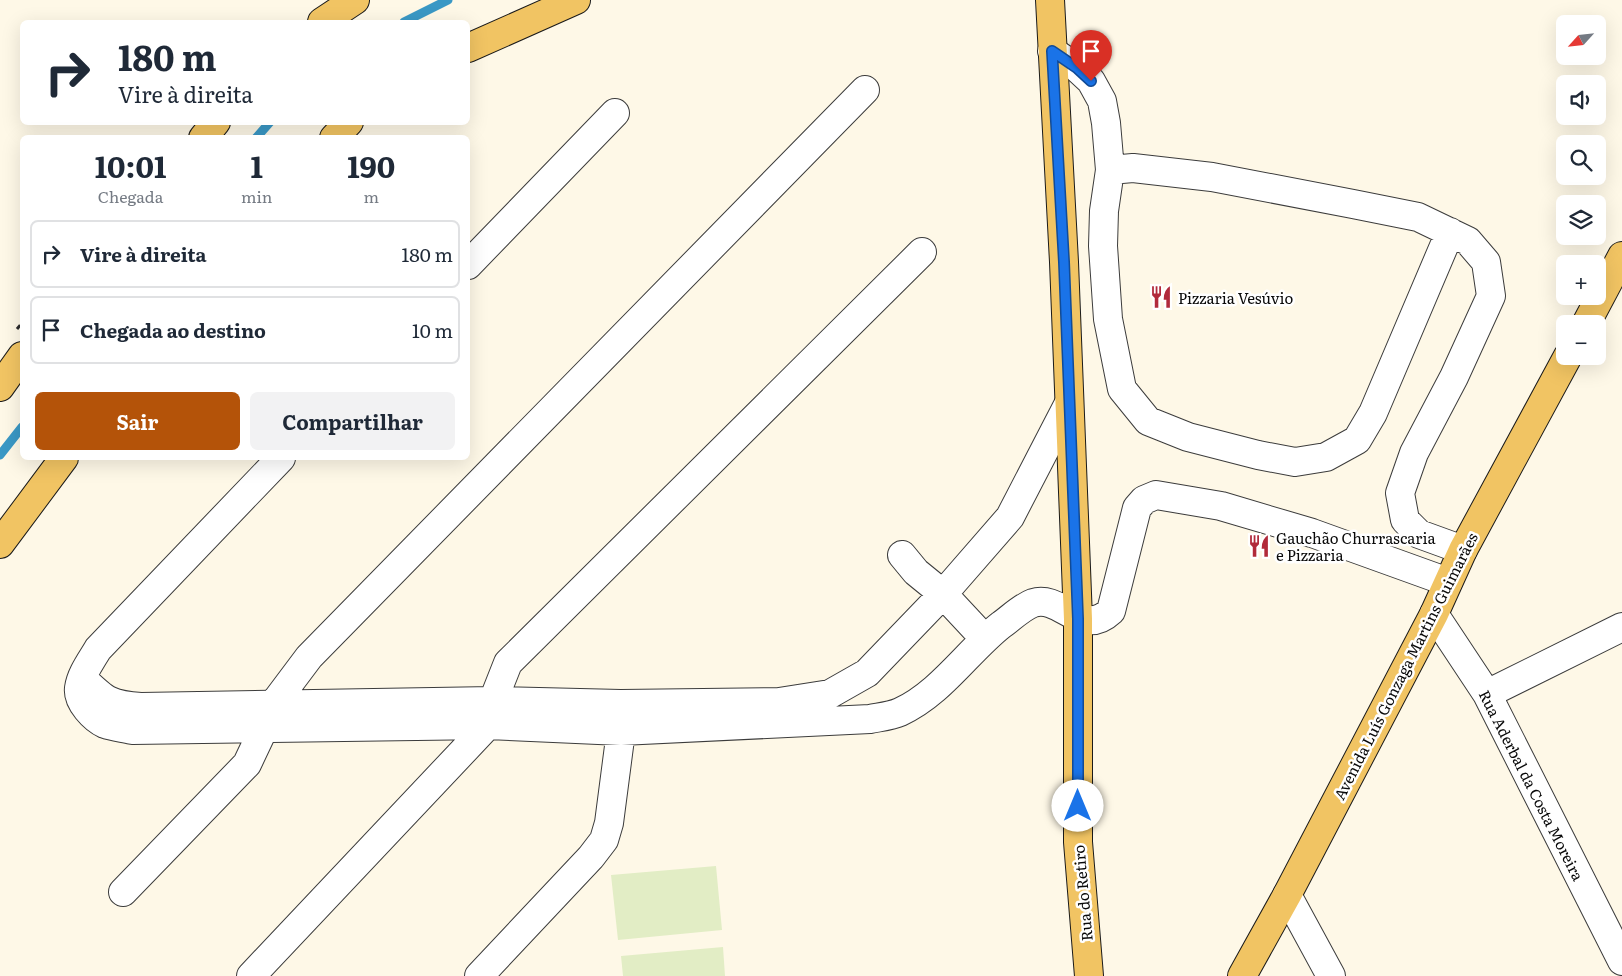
<!DOCTYPE html>
<html lang="pt">
<meta charset="utf-8">
<style>
:root{--surface:#fff;--page:#f2f2f3;--text:#1f2937;--muted:#747a83;--line:#e0e1e3;--accent:#b45309}
body{margin:0;font-family:Literata,serif;background:var(--page);color:var(--text);height:100vh;display:flex;flex-direction:column;font-size:19px;white-space:nowrap}
*{box-sizing:border-box;margin:0}
p{font-size:16px;color:var(--muted)}
.icon{flex:none;width:28px;height:28px;fill:none;stroke:currentColor;stroke-width:2;stroke-linecap:round;stroke-linejoin:round}
.map{position:relative;flex:1;overflow:hidden}
.drawer{position:absolute;left:20px;top:135px;width:450px;height:325px;display:flex;flex-direction:column;background:var(--surface);border-radius:8px;box-shadow:0 5px 20px #0002}
.drawer>*{flex:none}
.hud{position:absolute;left:20px;top:20px;width:450px;height:105px;border-radius:8px;box-shadow:0 5px 20px #0002;background:#fff;color:var(--text);overflow:hidden}
.needle{width:32px;rotate:243deg}
.controls{position:absolute;left:1556px;top:15px;display:grid;gap:10px}
.controls a{display:grid;place-items:center;width:50px;height:50px;border-radius:8px;background:var(--surface);box-shadow:0 5px 20px #0002;font-size:25px}
.pin{position:absolute;display:grid;place-items:center;width:42px;height:42px;color:#fff;margin:-51px -21px;border-radius:50% 50% 50% 0;rotate:-45deg;box-shadow:0 0 5px #0007}
.pin .icon{rotate:45deg}
.me{position:absolute;width:55px;margin:-28px;rotate:0deg;stroke-linejoin:round;filter:drop-shadow(0 0 4px #0008)}
.turn{display:flex;align-items:center;gap:18px;height:105px;padding:0 15px;font-size:22px}
.turn .icon{width:65px;height:65px;stroke-width:2.5}
.turn b{display:block;font-size:35px;line-height:42px}
.eta{display:flex;justify-content:space-evenly;align-items:center;height:85px;text-align:center}
.eta b{font-size:30px;font-weight:700;line-height:35px}
.button{display:flex;gap:10px;margin-top:auto;padding:10px 15px}
.button a{flex:1;height:58px;border-radius:8px;background:var(--accent);color:#fff;font-size:20px;font-weight:700;line-height:58px;text-align:center}
.button a+a{background:var(--page);color:var(--text)}
ul{padding:0;list-style:none}
li{display:flex;align-items:center;gap:15px;height:68px;margin:0 10px 8px;padding:0 5px;border:2px solid var(--line);border-radius:8px}
li div{flex:1}
li b{display:block;font-size:19px}
li em{font-style:normal}
.map>svg:first-child{display:block}
</style>
<div class="map">
<svg width="1622" height="976" viewBox="0 0 1622 976">
<rect width="100%" height="100%" fill="#fef8e7"/>
<!-- pitch -->
<path fill="#e2edc5" d="M 716,866 L 722,930 L 618,940 L 611,875 Z
M 723,947 L 725,976 L 623,976 L 621,956 Z"/>
<g fill="none" stroke-linecap="round" stroke-linejoin="round">
<!-- stream -->
<path stroke="#3a98c5" stroke-width="9" d="M 404,22 L 448,0
M 256,138 L 270,122
M 0,455 L 22,427"/>
<defs>
<path id="minor" d="M 1052,51 L 1077,68 L 1091,81 L 1102,101 L 1106,123 L 1110,170 L 1104,211 L 1103,246 L 1108,319 L 1122,389 L 1148,421 L 1188,437 L 1258,455 L 1295,462 L 1326,457 L 1357,440 L 1373,413 L 1450,232
M 1110,170 L 1133,168 L 1212,177 L 1353,204 L 1418,217 L 1468,241 L 1486,262 L 1491,296 L 1454,377 L 1414,453 L 1400,493 L 1405,520 L 1419,534 L 1463,550
M 468,265 L 615,113
M 281,458 L 98,649 C 91,661 81,674 79,688 C 77,702 94,719 105,724 C 113,727 124,728 132,730 L 488,725 L 621,731 L 870,719 C 880,717 891,716 900,712 C 941,693 967,652 1001,625 C 1011,618 1022,607 1033,603 C 1062,594 1081,639 1111,611 L 1137,508 L 1144,500 L 1156,495 L 1221,506 L 1312,533 L 1448,582
M 902,555 L 916,572 L 943,594 L 984,638
M 1434,614 L 1487,694 L 1622,961
M 82,678 C 105,700 109,705 141,707 L 493,701 L 621,704 L 779,702 L 830,694 L 867,673 L 943,594 L 1010,517 L 1068,405
M 1487,694 L 1622,627
M 123,892 L 247,764 L 264,728 L 273,705 L 309,657 L 865,90
M 1287,895 L 1331,976
M 251,976 L 488,725 L 493,701 L 508,663 L 922,252
M 479,976 L 591,857 L 604,840 L 609,823 L 621,731 L 621,713"/>
<path id="major" d="M 1050,0 L 1064,262 L 1078,619 L 1078,842 L 1089,976
M 322,22 L 355,0
M 468,48 L 576,0
M 203,138 L 216,122
M 334,138 L 349,122
M 1586,324 L 1622,256
M 0,387 L 22,356
M 0,544 L 64,458
M 1242,976 L 1287,895 L 1434,614 L 1463,550 L 1568,356"/>
</defs>
<!-- minor casing -->
<use href="#minor" stroke="#3c3c3c" stroke-width="30"/>
<!-- major casing -->
<use href="#major" stroke="#1a1a1a" stroke-width="30"/>
<!-- path -->
<path stroke="#2b2b2b" stroke-width="3" stroke-dasharray="5 2.5" stroke-linecap="butt" d="M 17,329 L 22,323"/>
<!-- minor -->
<use href="#minor" stroke="#fff" stroke-width="28"/>
<!-- major -->
<use href="#major" stroke="#f1c463" stroke-width="28"/>
</g>
<g fill="none" stroke-linecap="round" stroke-linejoin="round">
<defs>
<path id="route" d="M 1078,806 L 1078,619 L 1064,262 L 1052,51 L 1077,68 L 1091,81"/>
</defs>
<!-- route casing -->
<use href="#route" stroke="#114b97" stroke-width="12"/>
<!-- route -->
<use href="#route" stroke="#1a73e8" stroke-width="9"/>
</g>
<!-- icons -->
<defs>
<symbol id="restaurant-bare" viewBox="-9 -9 18 18"><path d="M-5-6h1v4h1v-4h1v4h1v-4h1v5L-1.5 .5V6h-2V.5L-5-1ZM5-6V6H3V1.5H1.5Q1.5-4 5-6Z" fill="#b12a3b" stroke="#fff" stroke-width="2.5" paint-order="stroke"/></symbol>
</defs>
<g fill-rule="evenodd">
<use href="#restaurant-bare" x="1145" y="281" width="32" height="32"/>
<use href="#restaurant-bare" x="1243" y="530" width="32" height="32"/>
</g>
<g text-anchor="middle" dominant-baseline="central" stroke-width="5" stroke-linejoin="round" paint-order="stroke">
<!-- poi labels -->
<g font-size="15" fill="#090909" stroke="#fff" text-anchor="start">
<text x="1178" y="297">Pizzaria Vesúvio</text>
<text x="1276" y="537">Gauchão Churrascaria<tspan x="1276" dy="17">e Pizzaria</tspan></text>
</g>
<!-- street labels -->
<g font-size="15" fill="#090909" stroke="#fff">
<text transform="translate(1405 666) rotate(-63)">Avenida Luís Gonzaga Martins Guimarães</text>
<text transform="translate(1532 785) rotate(63)">Rua Aderbal da Costa Moreira</text>
<text transform="translate(1082 893) rotate(-95)">Rua do Retiro</text>
</g>
</g>
</svg>
<div class="controls">
<a><svg class="needle" viewBox="-14 -14 28 28"><path d="M0-13l5 13h-10z" fill="#e53935"/><path d="M0 13l5-13h-10z" fill="#747a83"/></svg></a>
<a><svg class="icon" aria-label="sound" viewBox="0 0 24 24"><path d="M4 9h4l5-4v14l-5-4H4zM17 9q2 3 0 6"/></svg></a>
<a><svg class="icon" aria-label="search" viewBox="0 0 24 24"><circle cx="10" cy="10" r="6"/><path d="M15 15l6 6"/></svg></a>
<a><svg class="icon" aria-label="layers" viewBox="0 0 24 24"><path d="M12 4l9 5-9 5-9-5zM3 14l9 5 9-5"/></svg></a>
<a>+</a>
<a>−</a>
</div>
<div class="pin" style="left:1091px;top:81px;background:#d93025"><svg class="icon" aria-label="arrive" viewBox="0 0 24 24"><path d="M6 21V4h12l-3 4 3 4H6"/></svg></div>
<svg class="me" style="left:1078px;top:806px" viewBox="-20 -20 40 40"><circle r="19" fill="#fff"/><path d="M0-13L10 11 0 6-10 11z" fill="#1a73e8"/></svg>
<div class="hud">
<div class="turn"><svg class="icon" aria-label="right" viewBox="0 0 24 24"><path d="M7 20v-9h11M14 6l5 5-5 5"/></svg><div><b>180 m</b>Vire à direita</div></div>
</div>
<section class="drawer">
<div class="eta">
<div><b>10:01</b><p>Chegada</p></div>
<div><b>1</b><p>min</p></div>
<div><b>190</b><p>m</p></div>
</div>
<ul>
<li><svg class="icon" aria-label="right" viewBox="0 0 24 24"><path d="M7 20v-9h11M14 6l5 5-5 5"/></svg><div><b>Vire à direita</b></div><em>180 m</em></li>
<li><svg class="icon" aria-label="arrive" viewBox="0 0 24 24"><path d="M6 21V4h12l-3 4 3 4H6"/></svg><div><b>Chegada ao destino</b></div><em>10 m</em></li>
</ul>
<div class="button"><a>Sair</a><a>Compartilhar</a></div>
</section>
</div>
